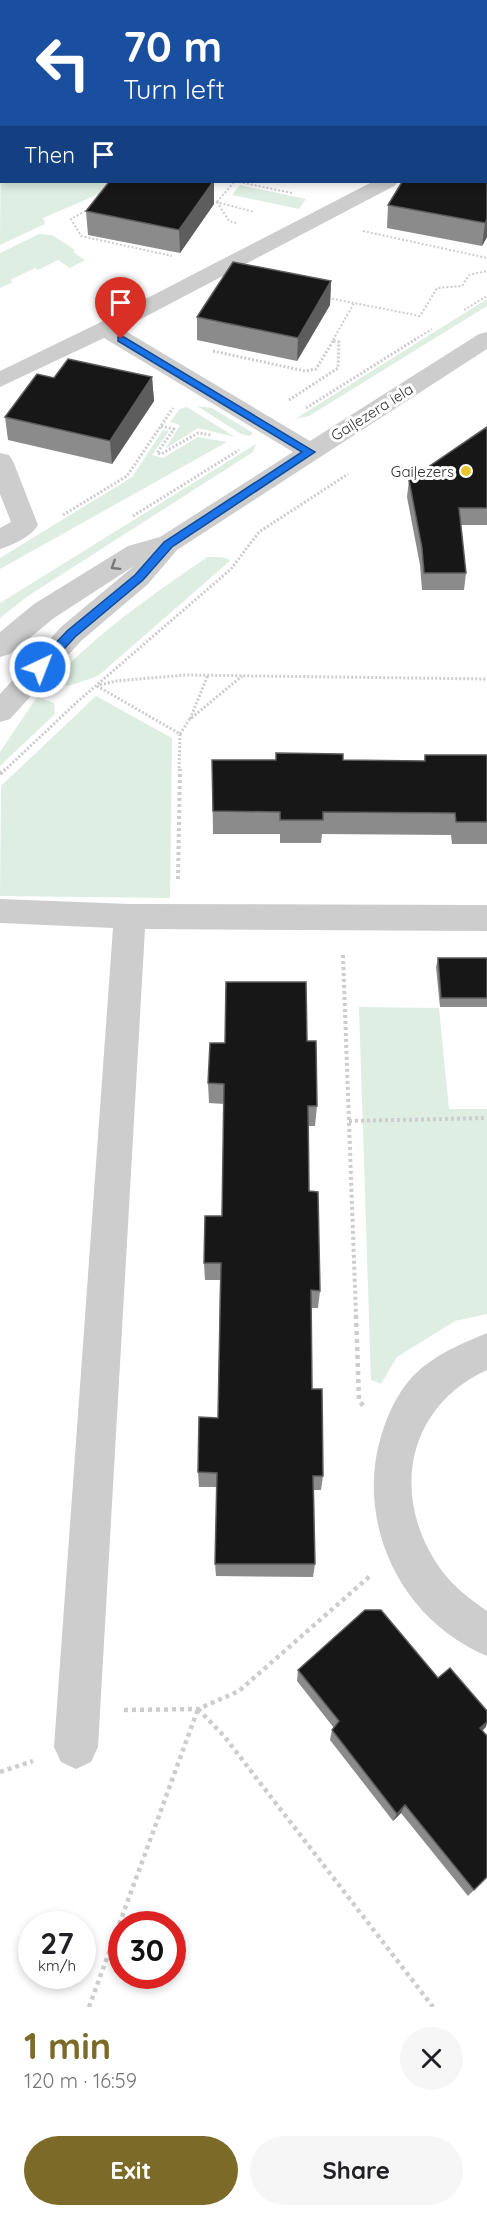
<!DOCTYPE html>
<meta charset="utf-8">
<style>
:root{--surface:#fff;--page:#f6f6f6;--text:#202124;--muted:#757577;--accent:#7c6a28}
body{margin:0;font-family:Quicksand,sans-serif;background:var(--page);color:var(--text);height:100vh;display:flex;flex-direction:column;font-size:22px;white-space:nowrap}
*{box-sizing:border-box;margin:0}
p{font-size:20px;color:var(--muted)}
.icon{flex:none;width:33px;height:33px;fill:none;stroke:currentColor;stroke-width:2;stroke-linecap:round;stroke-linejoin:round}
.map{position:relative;height:2007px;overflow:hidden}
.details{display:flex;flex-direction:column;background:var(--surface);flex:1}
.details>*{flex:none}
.top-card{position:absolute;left:0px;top:0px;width:488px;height:183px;box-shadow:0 3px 9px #0003;background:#1a4fa0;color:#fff;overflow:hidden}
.speed{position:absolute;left:18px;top:1911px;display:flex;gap:12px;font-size:30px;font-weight:700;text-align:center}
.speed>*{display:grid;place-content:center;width:78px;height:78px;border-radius:50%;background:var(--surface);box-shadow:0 3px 9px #0003;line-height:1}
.speed small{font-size:15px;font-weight:400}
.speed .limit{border:9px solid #d22;background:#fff;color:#111}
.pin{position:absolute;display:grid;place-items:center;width:51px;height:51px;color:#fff;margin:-62px -26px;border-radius:50% 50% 50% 0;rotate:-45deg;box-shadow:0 0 6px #0007}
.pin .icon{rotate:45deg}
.me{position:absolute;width:66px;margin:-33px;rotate:43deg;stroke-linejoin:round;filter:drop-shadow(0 0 4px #0008)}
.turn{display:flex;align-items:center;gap:21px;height:126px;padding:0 24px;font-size:27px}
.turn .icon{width:78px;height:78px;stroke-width:2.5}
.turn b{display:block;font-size:42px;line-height:51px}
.then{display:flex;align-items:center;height:57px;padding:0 24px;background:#0003;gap:12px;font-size:22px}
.round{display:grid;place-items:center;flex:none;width:63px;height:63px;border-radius:32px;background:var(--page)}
.overview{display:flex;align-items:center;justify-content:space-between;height:102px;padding:0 24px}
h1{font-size:36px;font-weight:700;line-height:45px;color:var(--accent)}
.cta{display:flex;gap:12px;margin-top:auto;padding:12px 24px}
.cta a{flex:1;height:69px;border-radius:36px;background:var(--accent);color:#fff;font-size:24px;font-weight:700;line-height:69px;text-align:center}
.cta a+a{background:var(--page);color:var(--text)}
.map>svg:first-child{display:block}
</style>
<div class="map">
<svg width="487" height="2007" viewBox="0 0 487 2007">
<rect width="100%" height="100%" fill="#fff"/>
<!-- green -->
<path fill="#deeee3" d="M 1,118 L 2,182 L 127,182 L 43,218 L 45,224 L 0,245 Z
M 240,185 L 306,199 L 299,209 L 232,195 Z
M 39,234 L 52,235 L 75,250 L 73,252 L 85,260 L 70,268 L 58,260 L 38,270 L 35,268 L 10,280 L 13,282 L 0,288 L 0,253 Z
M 487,299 L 487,306 L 309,416 L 295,419 Z
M 197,406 L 212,408 L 253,433 L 249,436 L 241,434 Z
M 187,407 L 235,437 L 198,428 L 165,449 L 180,425 L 170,422 L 180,409 Z
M 163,430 L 169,431 L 152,455 L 163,458 L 198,437 L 227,442 L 0,569 L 0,558 L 132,477 Z
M 256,444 L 253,452 L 28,596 L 0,618 L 0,603 Z
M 207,557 L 221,557 L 231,560 L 98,676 L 68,686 L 52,682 C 100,630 150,597 207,557 Z
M 96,696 L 172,738 L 170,898 L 0,896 L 1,786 Z
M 37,697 L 54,703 L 55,714 L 0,766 L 0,752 Z
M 359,1007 L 439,1008 L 449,1109 L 487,1109 L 487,1314 L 455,1321 L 397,1357 L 381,1384 L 371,1380 Z"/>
<!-- water -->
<path fill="#d3caee" d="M 0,0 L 414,0 L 2,2 L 0,119 Z"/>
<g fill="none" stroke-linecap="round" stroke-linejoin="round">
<!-- path-far3 -->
<path stroke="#cdcdcd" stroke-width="2" stroke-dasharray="2 2" stroke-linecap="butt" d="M 239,182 L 292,193
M 212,201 L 254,212
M 217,202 L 229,221 L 236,223
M 217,202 L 234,182
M 89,209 L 71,219 L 81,236 L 172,256
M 363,231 L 487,258
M 328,298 L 354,303
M 464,310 L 487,296
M 333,340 L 354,303 L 420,316 L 437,288 L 462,286 L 469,275 L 487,271
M 414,340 L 432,329"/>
<!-- path-far2 -->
<path stroke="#cdcdcd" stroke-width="3" stroke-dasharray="2 2" stroke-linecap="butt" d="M 213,351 L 305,371 L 316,369 L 333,341
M 289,400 L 338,368 L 339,342 L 333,341 L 334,339
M 306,408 L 416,339
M 161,426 L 174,429 L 157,453 L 161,454 L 198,433 L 211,435
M 63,515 L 127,476 L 173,408
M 133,516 L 239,450
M 100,685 L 116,681 L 185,675 L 487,679
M 97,686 L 180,734 L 179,771
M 190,719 L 208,675
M 180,734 L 189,720 L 242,676
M 4,771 L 77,702 L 231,569 L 259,532 L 348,474"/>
<!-- path-far1 -->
<path stroke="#cdcdcd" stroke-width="4" stroke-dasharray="3 3" stroke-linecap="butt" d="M 0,774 L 5,769
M 178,879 L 180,769
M 343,955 L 356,1316
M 349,1121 L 487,1118"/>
<!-- path -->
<path stroke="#cdcdcd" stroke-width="4.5" stroke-dasharray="4 4" stroke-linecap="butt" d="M 356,1315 L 359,1400 L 364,1407
M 198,1709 L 224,1736 L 433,2007
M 124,1710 L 198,1709 L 239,1691 L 370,1576
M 0,1772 L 33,1761
M 89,2007 L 198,1709"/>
<!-- minor -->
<path fill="#cdcdcd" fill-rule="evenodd" d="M 486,147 L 487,147 L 487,159 L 486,159 Z
M 372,182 L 398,182 L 394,186 L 122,329 L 310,441 L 479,334 L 487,332 L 487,349 L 177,550 L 148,584 L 81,641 L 10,719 L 0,722 L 0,694 L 61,627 L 134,566 L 54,618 L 10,654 L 0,657 L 0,632 L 34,604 L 128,546 L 160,537 L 293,452 L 104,338 L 0,387 L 0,371 L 97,324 Z
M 0,453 L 9,455 L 13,461 L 38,525 C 31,537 13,545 0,549 L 0,528 L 11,522 L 0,494 Z
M 0,899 L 130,904 L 487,905 L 487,931 L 145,929 L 98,1747 L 91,1762 L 76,1769 L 61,1762 L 54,1747 L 113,928 L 0,923 Z
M 487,1333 L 487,1370 C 404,1408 390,1500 442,1571 C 454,1587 471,1600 487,1611 L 487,1656 C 398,1619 352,1517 384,1427 C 390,1409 400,1390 413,1376 C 434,1355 460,1344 487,1333 Z"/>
</g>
<!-- wall -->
<path fill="#8b8b8b" d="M 487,170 L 487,237 L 482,246 L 387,228 L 388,205 Z
M 214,182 L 214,204 L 180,253 L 88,235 L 86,211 Z
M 331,281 L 330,305 L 297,361 L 197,340 L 197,317 Z
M 152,377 L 154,401 L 112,464 L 8,440 L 5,417 L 54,378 Z
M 487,427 L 487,525 L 461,525 L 466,573 L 464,590 L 422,590 L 420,565 L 407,497 L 409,480 Z
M 425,755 L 487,755 L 487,844 L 452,844 L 451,835 L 322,834 L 321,843 L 280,843 L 280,834 L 213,834 L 212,760 L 424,761 Z
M 438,958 L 487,958 L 487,1007 L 440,1007 L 436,967 Z
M 307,1041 L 317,1106 L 315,1126 L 308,1126 L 309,1191 L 320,1291 L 318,1308 L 311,1308 L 312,1389 L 323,1476 L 321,1490 L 314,1490 L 315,1564 L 313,1577 L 216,1576 L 215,1564 L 217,1487 L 199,1487 L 198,1472 L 218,1418 L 220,1280 L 205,1280 L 204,1263 L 222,1216 L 224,1104 L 209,1103 L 208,1083 Z
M 298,1670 L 438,1678 L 487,1711 L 487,1724 L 482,1730 L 487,1877 L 468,1896 L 401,1813 L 393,1821 L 330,1740 L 332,1730 L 334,1728 L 297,1681 Z"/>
<!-- shaded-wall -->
<path fill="#5d5d5d" d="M 214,182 L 214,204 L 180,253 L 179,230 Z
M 487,219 L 487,237 L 482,246 L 485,223 Z
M 331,281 L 330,305 L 297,361 L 298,338 Z
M 152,377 L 154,401 L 112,464 L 110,441 Z
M 487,1722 L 486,1727 L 475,1738 L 480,1728 Z
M 405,1805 L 401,1813 L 393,1821 L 397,1814 Z"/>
<!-- building -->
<path fill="#171717" stroke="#5d5d5d" stroke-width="1.5" d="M 486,170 L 487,170 L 487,219 L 485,223 L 388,205 L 402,182 L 486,182 Z
M 109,182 L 213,182 L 179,230 L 86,211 Z
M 233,262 L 331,281 L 298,338 L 197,317 Z
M 68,359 L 152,377 L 110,441 L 5,417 L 37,374 L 54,378 Z
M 487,427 L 487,508 L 459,508 L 466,573 L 424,573 L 422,548 L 409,480 Z
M 276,753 L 343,754 L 343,760 L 425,761 L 425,755 L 487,755 L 487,822 L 456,822 L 455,813 L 323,812 L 323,820 L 280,820 L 280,812 L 213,811 L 212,760 L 276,760 Z
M 438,958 L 487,958 L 487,998 L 441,998 Z
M 226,982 L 306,982 L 307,1041 L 316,1041 L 317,1106 L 308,1106 L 309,1191 L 318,1192 L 320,1291 L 311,1290 L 312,1389 L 322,1389 L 323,1476 L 313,1476 L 315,1564 L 215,1564 L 217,1473 L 198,1472 L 199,1417 L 218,1418 L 221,1263 L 204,1263 L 205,1216 L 222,1216 L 224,1084 L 208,1083 L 210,1043 L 225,1043 Z
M 365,1610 L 381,1610 L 438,1678 L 450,1668 L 487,1711 L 487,1722 L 480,1728 L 487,1736 L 487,1877 L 474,1890 L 405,1805 L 397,1814 L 332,1730 L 339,1721 L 298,1670 Z"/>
<!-- one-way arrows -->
<defs><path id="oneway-chevron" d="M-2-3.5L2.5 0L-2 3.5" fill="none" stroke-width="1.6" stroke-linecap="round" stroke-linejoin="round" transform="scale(1.5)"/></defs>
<use stroke="#777" href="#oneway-chevron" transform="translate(115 566) rotate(148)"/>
<!-- route -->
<path fill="#1a73e8" stroke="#114b97" stroke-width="1.5" d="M 118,337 L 124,337 L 315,452 L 172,547 L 143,580 L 75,637 L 45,670 L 36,670 L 36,664 L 67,631 L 135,575 L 164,542 L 302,452 L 118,341 Z"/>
<!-- markers -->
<circle fill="#ecc32d" stroke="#fff" stroke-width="2" cx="466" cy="471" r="6"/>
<g text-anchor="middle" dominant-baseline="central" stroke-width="6" stroke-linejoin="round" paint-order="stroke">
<!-- far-street labels -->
<g font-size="15" fill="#303030" stroke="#fff">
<text transform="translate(372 412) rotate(-32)">Gaiļezera iela</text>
</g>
<!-- far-poi labels -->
<g font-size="15" fill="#303030" stroke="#fff" text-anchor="end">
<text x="454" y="471">Gaiļezers</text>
</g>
</g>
</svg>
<div class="speed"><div>27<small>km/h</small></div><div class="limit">30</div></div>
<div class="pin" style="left:121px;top:339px;background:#d93025"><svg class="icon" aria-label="arrive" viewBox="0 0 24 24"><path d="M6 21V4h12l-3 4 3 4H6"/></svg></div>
<svg class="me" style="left:40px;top:667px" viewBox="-20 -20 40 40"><circle r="17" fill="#1a73e8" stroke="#fff" stroke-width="3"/><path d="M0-11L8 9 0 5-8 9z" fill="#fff"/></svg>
<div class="top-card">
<div class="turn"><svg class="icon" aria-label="left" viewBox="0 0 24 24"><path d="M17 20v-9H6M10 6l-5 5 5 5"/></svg><div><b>70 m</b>Turn left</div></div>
<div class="then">Then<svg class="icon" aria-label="arrive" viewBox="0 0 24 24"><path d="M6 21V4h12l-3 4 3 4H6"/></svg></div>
</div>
</div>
<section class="details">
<div class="overview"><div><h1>1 min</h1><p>120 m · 16:59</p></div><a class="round"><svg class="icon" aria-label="close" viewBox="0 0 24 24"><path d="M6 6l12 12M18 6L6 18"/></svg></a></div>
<div class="cta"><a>Exit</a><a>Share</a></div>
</section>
